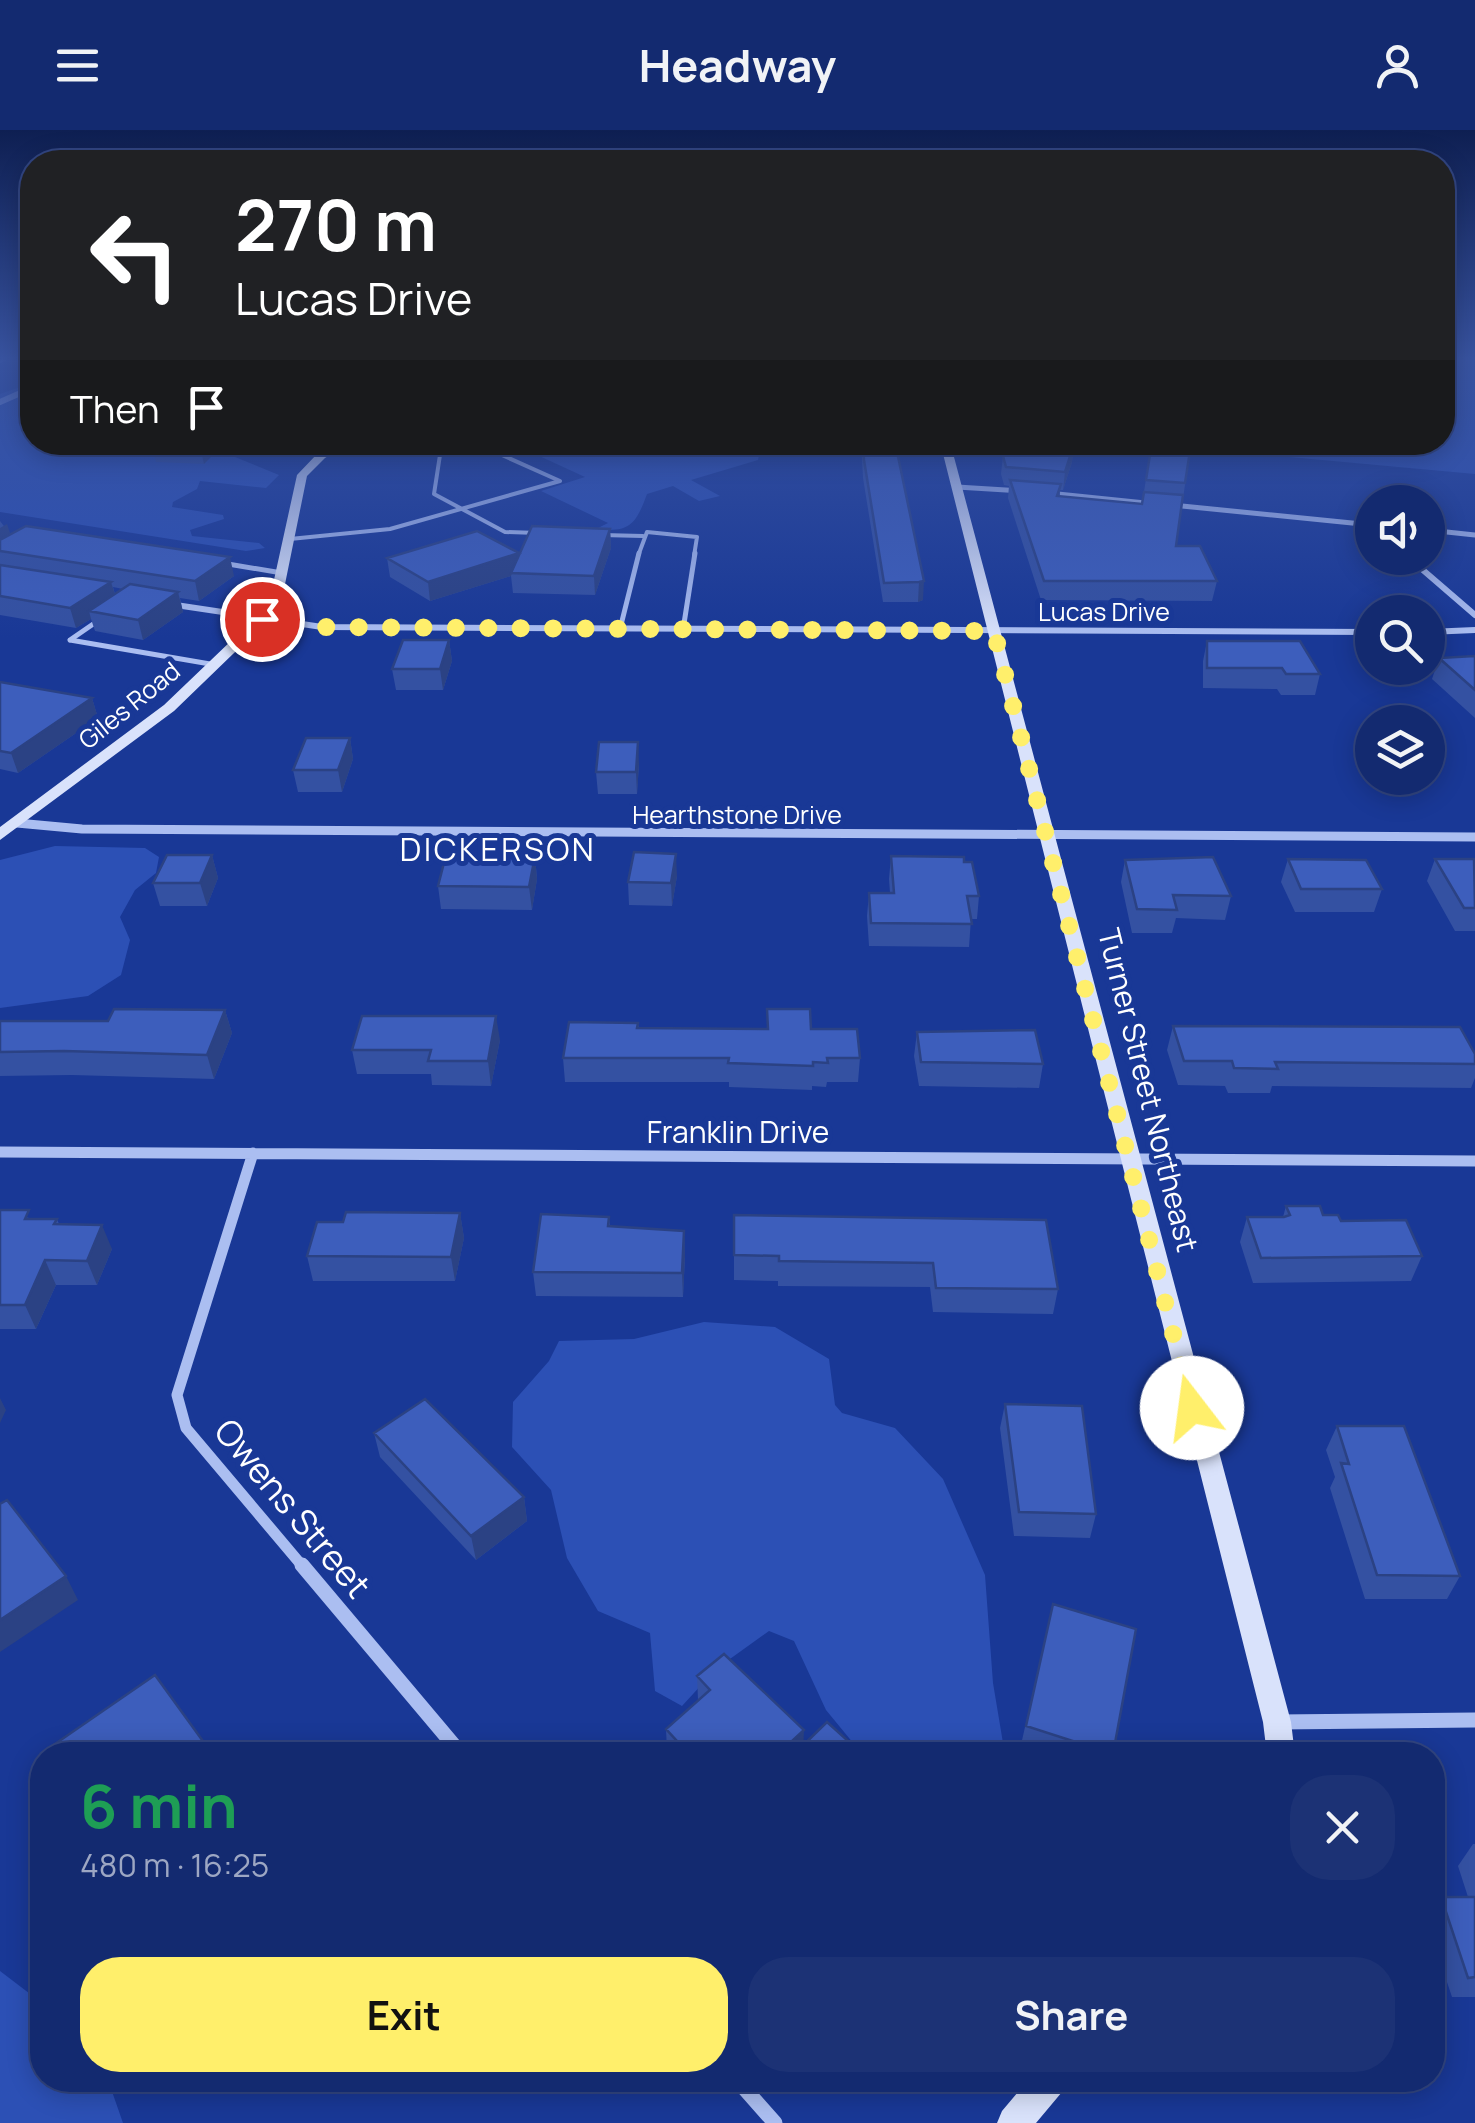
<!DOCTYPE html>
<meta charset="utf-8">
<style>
:root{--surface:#132a70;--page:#1c3275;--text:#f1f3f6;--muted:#9da7c3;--line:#324683;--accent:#ffef6b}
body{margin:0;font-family:Manrope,sans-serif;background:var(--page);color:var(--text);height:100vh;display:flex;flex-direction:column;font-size:38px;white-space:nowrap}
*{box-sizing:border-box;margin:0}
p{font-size:32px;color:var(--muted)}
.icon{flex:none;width:55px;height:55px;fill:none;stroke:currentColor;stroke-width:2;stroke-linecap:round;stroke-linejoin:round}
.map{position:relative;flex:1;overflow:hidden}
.panel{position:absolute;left:30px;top:1612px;width:1415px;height:350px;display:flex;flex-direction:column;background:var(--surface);border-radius:40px;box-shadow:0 5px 25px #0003,0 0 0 2px var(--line)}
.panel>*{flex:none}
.hud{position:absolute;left:20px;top:20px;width:1435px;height:305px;border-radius:40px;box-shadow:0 5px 25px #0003,0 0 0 2px var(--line);background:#202124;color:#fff;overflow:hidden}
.tools{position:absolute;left:1355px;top:355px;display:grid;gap:20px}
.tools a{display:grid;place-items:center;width:90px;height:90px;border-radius:50%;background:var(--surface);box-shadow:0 5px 25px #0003,0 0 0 2px var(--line);font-size:50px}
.pin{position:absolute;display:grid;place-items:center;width:85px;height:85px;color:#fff;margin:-42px;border:5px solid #fff;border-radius:50%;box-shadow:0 2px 10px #0007}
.me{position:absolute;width:110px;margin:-55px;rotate:345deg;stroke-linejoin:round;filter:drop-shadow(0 0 8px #0008)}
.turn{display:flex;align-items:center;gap:35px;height:210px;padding:0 50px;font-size:45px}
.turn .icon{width:130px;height:130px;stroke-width:2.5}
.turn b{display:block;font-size:70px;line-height:85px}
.then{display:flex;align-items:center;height:95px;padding:0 50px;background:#0003;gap:20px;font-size:38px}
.round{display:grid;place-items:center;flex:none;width:105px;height:105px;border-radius:40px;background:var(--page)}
.head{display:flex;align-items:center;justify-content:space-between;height:170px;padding:0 50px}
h1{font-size:60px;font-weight:700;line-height:75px;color:#1e9e55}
.action{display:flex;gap:20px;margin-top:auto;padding:20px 50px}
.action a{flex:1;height:115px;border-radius:40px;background:var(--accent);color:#111;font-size:40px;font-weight:700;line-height:115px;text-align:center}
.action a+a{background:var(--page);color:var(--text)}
header{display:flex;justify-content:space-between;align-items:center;height:130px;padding:0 50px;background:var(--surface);font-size:45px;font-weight:700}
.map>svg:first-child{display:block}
</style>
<header><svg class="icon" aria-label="menu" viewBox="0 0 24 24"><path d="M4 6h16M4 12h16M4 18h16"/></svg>Headway<svg class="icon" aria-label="person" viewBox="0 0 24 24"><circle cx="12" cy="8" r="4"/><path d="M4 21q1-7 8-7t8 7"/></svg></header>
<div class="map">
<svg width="1475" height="1993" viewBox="0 0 1475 1993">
<rect width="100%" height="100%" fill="#193896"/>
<!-- green -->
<path fill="#2c50b5" d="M 1443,229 L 1475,229 L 1475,344 L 1138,313 L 1442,312 Z
M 32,253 L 32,312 L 250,313 L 238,317 L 235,327 L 279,345 L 266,358 L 200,351 L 197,359 L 173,372 L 172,377 L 223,385 L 224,389 L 190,400 L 192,406 L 259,413 L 265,418 L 246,421 L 0,382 L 0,264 Z
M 511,313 L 786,313 L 776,321 L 760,320 L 758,330 L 691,350 L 720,366 L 699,371 L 673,356 L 647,364 C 636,394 630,403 596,399 L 608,393 L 541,361 L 585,347 Z
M 55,716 L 145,718 L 159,727 L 156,743 L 135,760 L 120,787 L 130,810 L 121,845 L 88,866 L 0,878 L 0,730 Z
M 704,1192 L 775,1197 L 829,1229 L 835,1275 L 842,1283 L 895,1298 L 943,1349 L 985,1445 L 993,1553 L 1003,1613 L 1020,1625 L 863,1625 L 826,1580 L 794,1511 L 769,1501 L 716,1539 L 682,1576 L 655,1561 L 650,1503 L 598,1481 L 567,1428 L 551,1360 L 512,1317 L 513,1272 L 549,1231 L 559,1211 L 634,1209 Z
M 0,1841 L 42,1873 L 42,1950 L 108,1950 L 123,1993 L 0,1993 Z"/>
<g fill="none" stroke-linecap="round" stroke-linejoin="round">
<!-- stream -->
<path stroke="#9eb6f3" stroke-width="6" d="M 0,272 L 32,258"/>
<!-- lane-far1 -->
<path stroke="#abbef1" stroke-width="4" d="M 0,231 L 4,229
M 442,312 L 434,364 L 505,402 L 538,403
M 473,312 L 560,351
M 602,405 L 643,406
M 290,409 L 390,399 L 560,351
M 638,426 L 647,402 L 697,407 L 694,426"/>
<!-- lane -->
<path stroke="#abbef1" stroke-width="5" d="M 222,433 L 282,443
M 620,499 L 639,423
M 683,500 L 695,423
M 70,510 L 216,535
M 70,510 L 99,490"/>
<!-- street-far4 -->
<path stroke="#abbef1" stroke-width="5" d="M 27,229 L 32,230
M 957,357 L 1021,361
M 1048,363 L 1155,374
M 1172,375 L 1372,395
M 1428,400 L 1475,405"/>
<!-- street-far3 -->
<path stroke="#abbef1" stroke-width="6" d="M 1409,428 L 1475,485
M 169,474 L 322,497 L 1372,502
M 1428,502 L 1475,500"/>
<!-- street-far2 -->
<path stroke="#abbef1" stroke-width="9" d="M 17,693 L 82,699 L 1475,707"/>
<!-- street-far1 -->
<path stroke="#abbef1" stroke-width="11" d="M 0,1022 L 1475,1031
M 253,1023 L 177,1265 L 186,1298 L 304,1438"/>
<!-- street -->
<path stroke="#abbef1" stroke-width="15" d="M 302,1435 L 462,1625
M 1278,1592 L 1475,1590
M 737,1950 L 775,1993"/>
<!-- secondary -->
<path fill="#d9e2fb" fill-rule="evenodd" d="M 337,312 L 350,312 L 325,328 L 307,346 L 284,459 L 266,492 L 174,581 L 0,710 L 0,697 L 164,575 L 256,487 L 272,459 L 297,345 L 317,324 Z
M 940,312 L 950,312 L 1291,1592 L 1295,1625 L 1267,1625 L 1263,1592 Z
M 1028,1950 L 1067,1950 L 1062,1962 L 1036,1993 L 997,1993 L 1002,1981 Z"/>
</g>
<!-- wall -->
<path fill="#3451a2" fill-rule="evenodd" d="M 151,312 L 226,312 L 204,334 L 156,332 Z
M 861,312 L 895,312 L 923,470 L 918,472 L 883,472 L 863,348 Z
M 1074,314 L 1072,332 L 1063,360 L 1060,360 L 1060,366 L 1142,374 L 1151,318 L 1190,321 L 1176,416 L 1217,451 L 1212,471 L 1041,470 L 1008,368 L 1009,356 L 1004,355 L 1001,344 L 1003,326 Z
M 0,391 L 10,404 L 234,446 L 199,471 L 180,468 L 183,482 L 143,510 L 95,501 L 91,489 L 76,498 L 0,485 ZM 113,457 L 123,459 L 115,464 Z
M 610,399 L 611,418 L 595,465 L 513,463 L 511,446 L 430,471 L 390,447 L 387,428 L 519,423 Z
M 449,510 L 452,531 L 443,560 L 396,560 L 392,539 Z
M 1207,511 L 1320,544 L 1315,565 L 1281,565 L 1277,559 L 1203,558 L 1203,531 Z
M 1475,526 L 1475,588 L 1432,549 L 1439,528 Z
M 0,552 L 92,568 L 98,588 L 18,643 L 0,639 Z
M 350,608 L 353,629 L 342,662 L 298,662 L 293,640 Z
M 639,634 L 637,664 L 598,664 L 596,642 Z
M 212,725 L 218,748 L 207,776 L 160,776 L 153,753 Z
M 535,726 L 537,749 L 532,780 L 441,779 L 438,756 Z
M 891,726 L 964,732 L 979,766 L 977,789 L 971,789 L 969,817 L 869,816 L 867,786 L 869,763 L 890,763 L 889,749 Z
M 1288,729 L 1382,759 L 1374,782 L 1295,782 L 1281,752 Z
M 1435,729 L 1475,730 L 1475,801 L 1455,801 L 1427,751 Z
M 1125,730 L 1231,766 L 1225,790 L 1176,788 L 1172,803 L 1132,803 L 1121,752 Z
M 677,746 L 672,776 L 629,775 L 628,752 Z
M 767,879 L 811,899 L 860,928 L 858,952 L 827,952 L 826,957 L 812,956 L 812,960 L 729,957 L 729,952 L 565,952 L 563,928 L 638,893 L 639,898 L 767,899 Z
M 225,880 L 232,903 L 214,949 L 72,945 L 0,946 L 0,891 L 108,891 Z
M 1173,896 L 1475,924 L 1475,948 L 1471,958 L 1272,956 L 1270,963 L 1228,963 L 1225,956 L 1178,955 L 1167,920 Z
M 917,902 L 1043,934 L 1039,958 L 919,956 L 914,926 Z
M 500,910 L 491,956 L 432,955 L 431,944 L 357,944 L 352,920 Z
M 1286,1076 L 1341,1091 L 1422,1126 L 1411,1151 L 1253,1153 L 1240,1112 L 1247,1087 L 1283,1087 Z
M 0,1080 L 33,1089 L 57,1089 L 59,1094 L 112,1119 L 97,1155 L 56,1155 L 36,1199 L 0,1199 Z
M 460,1083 L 464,1108 L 455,1151 L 313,1151 L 307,1126 L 343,1092 Z
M 734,1085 L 1058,1159 L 1053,1184 L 933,1182 L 930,1157 L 778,1156 L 778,1151 L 734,1150 Z
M 609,1087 L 610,1096 L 684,1101 L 685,1126 L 683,1167 L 536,1166 L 533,1142 Z
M 1005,1274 L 1096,1384 L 1090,1408 L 1014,1406 L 1000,1298 Z
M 1337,1296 L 1460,1446 L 1447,1469 L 1365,1469 L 1330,1358 L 1335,1347 L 1326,1320 Z
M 374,1303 L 524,1367 L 527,1391 L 476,1430 L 380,1327 Z
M 1053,1474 L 1136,1499 L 1113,1625 L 1039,1625 L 1020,1619 Z
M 697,1546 L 803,1615 L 857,1619 L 856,1625 L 670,1625 L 667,1621 L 666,1599 L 698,1570 Z
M 1473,1714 L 1475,1714 L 1475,1867 L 1452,1867 L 1432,1807 L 1432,1779 L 1441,1767 L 1468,1767 L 1458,1736 Z"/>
<!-- shaded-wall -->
<path fill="#2b4284" d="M 199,312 L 226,312 L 204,334 Z
M 1074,314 L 1072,332 L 1063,360 L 1065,342 Z
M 7,394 L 13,412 L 0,420 L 0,398 Z
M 610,399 L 611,418 L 595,465 L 594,446 Z
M 519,423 L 511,446 L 430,471 L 428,452 Z
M 230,427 L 234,446 L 199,471 L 195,451 Z
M 924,451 L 923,470 L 918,472 L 919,452 Z
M 111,452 L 117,471 L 89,481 L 91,489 L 76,498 L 70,478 Z
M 178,462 L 183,482 L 143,510 L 138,490 Z
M 449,510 L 452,531 L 443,560 L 440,539 Z
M 92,568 L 98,588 L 18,643 L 11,623 Z
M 350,608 L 353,629 L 342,662 L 338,640 Z
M 638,612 L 639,634 L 637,664 L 636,642 Z
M 676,724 L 677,746 L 672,776 L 671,753 Z
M 212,725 L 218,748 L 207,776 L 200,753 Z
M 535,726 L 537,749 L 532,780 L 529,757 Z
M 225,880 L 232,903 L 214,949 L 207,925 Z
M 496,886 L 500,910 L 491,956 L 488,931 Z
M 460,1083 L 464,1108 L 455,1151 L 451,1127 Z
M 102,1095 L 112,1119 L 97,1155 L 87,1131 Z
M 684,1101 L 685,1126 L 683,1167 L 682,1143 Z
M 45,1130 L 56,1155 L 36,1199 L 25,1175 Z
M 0,1268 L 6,1280 L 0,1293 Z
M 524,1367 L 527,1391 L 476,1430 L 471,1406 Z
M 66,1446 L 78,1470 L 0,1522 L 0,1490 Z
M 804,1600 L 803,1623 L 800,1625 L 777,1625 Z"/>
<!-- building -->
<path fill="#3d5ebc" stroke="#2b4284" stroke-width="2.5" d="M 863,312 L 895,312 L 924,451 L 919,452 L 884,453 L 864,330 Z
M 1008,312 L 1053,312 L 1074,314 L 1065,342 L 1006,337 L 1003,326 Z
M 1151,318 L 1190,321 L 1185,353 L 1146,350 Z
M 1010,350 L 1061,354 L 1057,366 L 1142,374 L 1144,362 L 1183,365 L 1176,416 L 1200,416 L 1217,451 L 1044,451 Z
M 26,396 L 230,427 L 195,451 L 0,421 L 0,410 Z
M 532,396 L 610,399 L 594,446 L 511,443 Z
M 477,401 L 519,423 L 428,452 L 387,428 Z
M 0,435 L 111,452 L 70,478 L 0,466 Z
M 130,454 L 178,462 L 138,490 L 89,481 Z
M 403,510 L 449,510 L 440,539 L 392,539 Z
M 1207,511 L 1300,511 L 1320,544 L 1286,544 L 1282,538 L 1207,538 Z
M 1475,526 L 1475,560 L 1439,528 Z
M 0,552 L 92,568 L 11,623 L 0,621 Z
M 306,608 L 350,608 L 338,640 L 293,640 Z
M 599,612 L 638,612 L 636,642 L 596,642 Z
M 634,722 L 676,724 L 671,753 L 628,752 Z
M 167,725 L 212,725 L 200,753 L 153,753 Z
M 446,725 L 535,726 L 529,757 L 438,756 Z
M 891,726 L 964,727 L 964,732 L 972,732 L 979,766 L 967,766 L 972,794 L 871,793 L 869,763 L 894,763 Z
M 1213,727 L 1231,766 L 1173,765 L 1177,780 L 1137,779 L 1125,730 Z
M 1288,729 L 1366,730 L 1382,759 L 1301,759 Z
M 1435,729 L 1474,729 L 1475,778 L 1464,778 Z
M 114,879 L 225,880 L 207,925 L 64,921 L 0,922 L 0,891 L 108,891 Z
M 767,879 L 810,879 L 811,899 L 857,899 L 860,928 L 827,928 L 828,933 L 813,932 L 813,936 L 728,933 L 729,928 L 563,928 L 569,892 L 638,893 L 637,898 L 768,899 Z
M 362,886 L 496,886 L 488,931 L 428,931 L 431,920 L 352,920 Z
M 1173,896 L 1460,897 L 1475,924 L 1475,934 L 1275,932 L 1278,939 L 1234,938 L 1232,931 L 1184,931 Z
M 1035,900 L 1043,934 L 921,932 L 917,902 Z
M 1286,1076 L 1320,1076 L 1323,1085 L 1338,1085 L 1341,1091 L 1406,1090 L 1422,1126 L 1261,1128 L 1247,1087 L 1284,1087 L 1290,1085 Z
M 0,1080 L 29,1080 L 25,1089 L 57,1089 L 54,1094 L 102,1095 L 87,1131 L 45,1130 L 25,1175 L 0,1175 Z
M 346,1082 L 460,1083 L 451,1127 L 307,1126 L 317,1092 L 343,1092 Z
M 541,1084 L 609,1087 L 608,1096 L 684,1101 L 682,1143 L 533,1142 Z
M 734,1085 L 1046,1090 L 1058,1159 L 936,1158 L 933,1133 L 779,1131 L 779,1126 L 734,1125 Z
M 425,1269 L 524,1367 L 471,1406 L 374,1303 Z
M 1005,1274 L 1082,1276 L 1096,1384 L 1019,1382 Z
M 1337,1296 L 1404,1296 L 1460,1446 L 1377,1445 L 1341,1333 L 1349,1334 Z
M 7,1370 L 66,1446 L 0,1490 L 0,1374 Z
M 1053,1474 L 1136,1499 L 1113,1624 L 1026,1596 Z
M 724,1524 L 804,1600 L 777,1625 L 690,1625 L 666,1599 L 710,1560 L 697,1546 Z
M 155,1545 L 213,1625 L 58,1625 L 52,1616 Z
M 827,1592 L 857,1619 L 851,1625 L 793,1625 Z
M 1441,1767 L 1475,1767 L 1475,1847 L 1468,1848 Z"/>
<!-- sky -->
<linearGradient id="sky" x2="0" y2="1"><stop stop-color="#0e1f52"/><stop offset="0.45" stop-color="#3853a0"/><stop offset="1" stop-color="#3853a0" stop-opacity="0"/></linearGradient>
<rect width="1475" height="508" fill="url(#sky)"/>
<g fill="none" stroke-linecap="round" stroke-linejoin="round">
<!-- route -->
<path stroke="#ffef6b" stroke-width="18" stroke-dasharray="0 32.4" d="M 262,489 L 322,497 L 994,501 L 1192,1278"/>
</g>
<g text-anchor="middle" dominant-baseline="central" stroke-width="10" stroke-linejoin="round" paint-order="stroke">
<!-- far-street labels -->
<g font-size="25" fill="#fff" stroke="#193896">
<text x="1104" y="481">Lucas Drive</text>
<text transform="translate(129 575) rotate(-39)">Giles Road</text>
<text x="737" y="684">Hearthstone Drive</text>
</g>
<!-- street labels -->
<g font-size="30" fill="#fff" stroke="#193896">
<text transform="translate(1149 960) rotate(76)">Turner Street Northeast</text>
<text x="738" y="1001">Franklin Drive</text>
</g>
<!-- neighbourhood labels -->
<g font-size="32" letter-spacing="2.5" fill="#fff" stroke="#193896">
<text x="498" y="719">DICKERSON</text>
</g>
<!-- near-street labels -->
<g font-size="35" fill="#fff" stroke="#193896">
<text transform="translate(293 1378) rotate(50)">Owens Street</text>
</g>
</g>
</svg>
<div class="tools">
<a><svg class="icon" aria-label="sound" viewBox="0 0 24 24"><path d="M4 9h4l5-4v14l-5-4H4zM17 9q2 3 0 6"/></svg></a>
<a><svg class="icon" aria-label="search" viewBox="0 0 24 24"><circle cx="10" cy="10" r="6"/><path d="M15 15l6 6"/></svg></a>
<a><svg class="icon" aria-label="layers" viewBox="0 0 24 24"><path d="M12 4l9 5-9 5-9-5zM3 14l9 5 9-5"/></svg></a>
</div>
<div class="pin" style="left:262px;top:489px;background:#d93025"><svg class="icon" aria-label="arrive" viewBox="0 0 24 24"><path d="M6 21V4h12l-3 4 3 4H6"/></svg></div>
<svg class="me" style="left:1192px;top:1278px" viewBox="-20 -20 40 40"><circle r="19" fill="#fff"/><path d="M0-13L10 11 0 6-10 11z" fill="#ffef6b"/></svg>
<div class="hud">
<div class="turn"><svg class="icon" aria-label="left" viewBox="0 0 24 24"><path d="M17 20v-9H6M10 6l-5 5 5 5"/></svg><div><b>270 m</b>Lucas Drive</div></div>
<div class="then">Then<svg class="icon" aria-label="arrive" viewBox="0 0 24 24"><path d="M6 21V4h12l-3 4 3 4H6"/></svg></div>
</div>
<section class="panel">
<div class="head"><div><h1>6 min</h1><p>480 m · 16:25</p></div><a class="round"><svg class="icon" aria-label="close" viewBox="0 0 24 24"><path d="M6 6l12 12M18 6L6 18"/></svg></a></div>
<div class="action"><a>Exit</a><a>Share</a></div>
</section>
</div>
